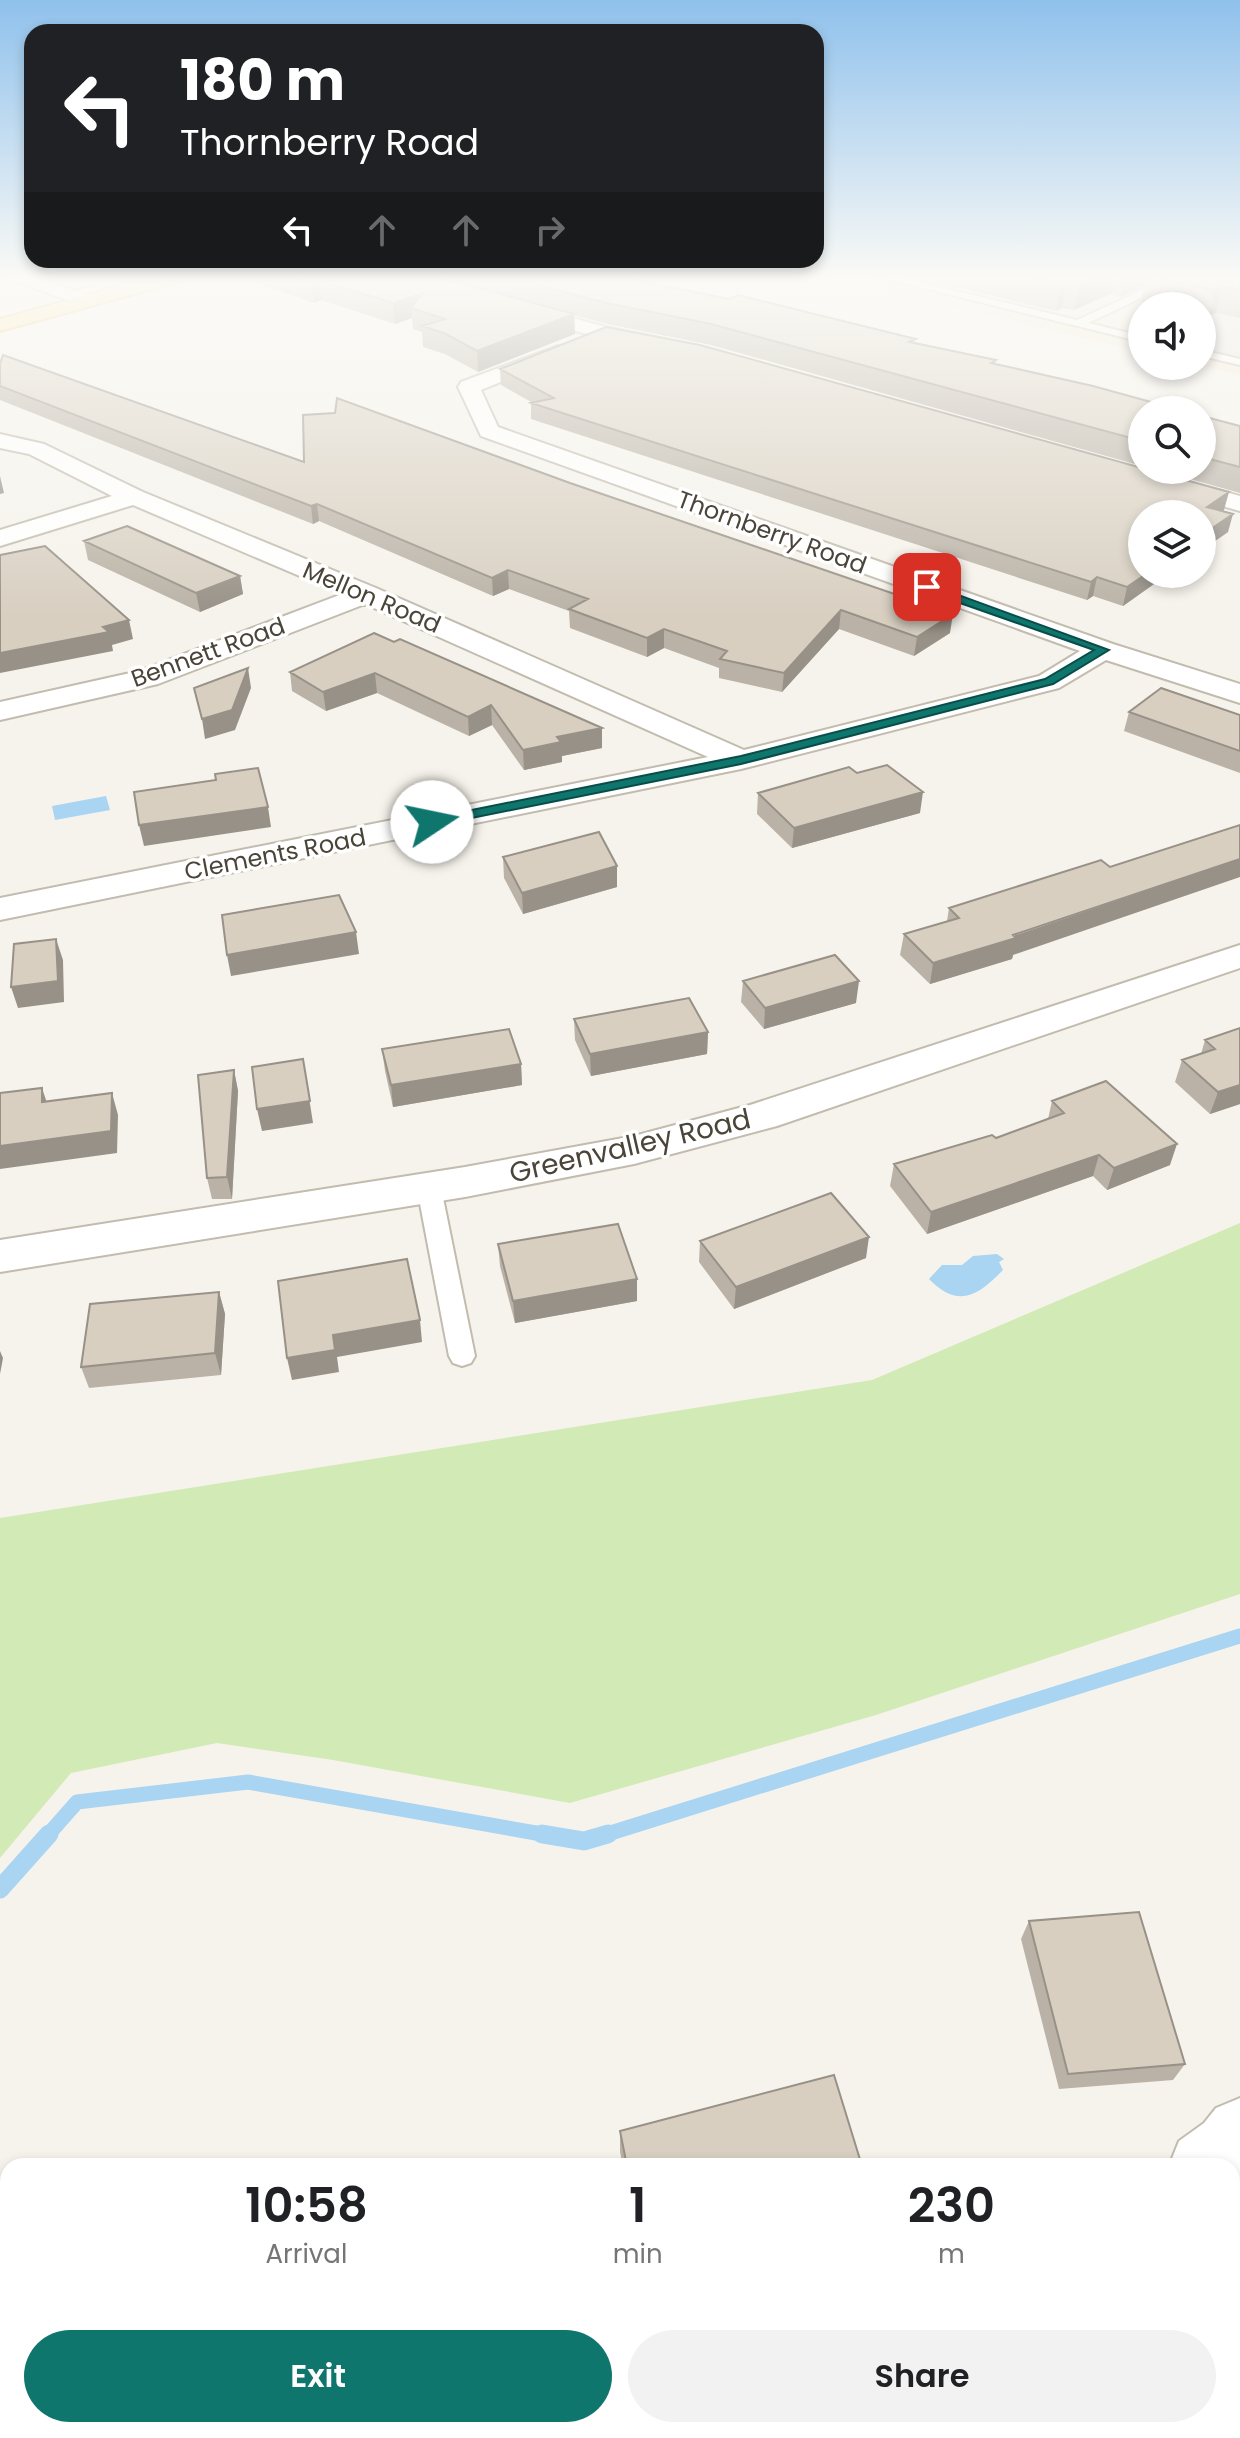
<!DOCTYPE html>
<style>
:root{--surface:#fff;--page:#f2f2f2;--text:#202124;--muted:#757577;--accent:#0f766e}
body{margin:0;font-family:Poppins,sans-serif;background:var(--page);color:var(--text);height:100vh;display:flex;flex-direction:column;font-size:30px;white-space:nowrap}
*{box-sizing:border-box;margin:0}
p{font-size:26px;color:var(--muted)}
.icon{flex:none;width:44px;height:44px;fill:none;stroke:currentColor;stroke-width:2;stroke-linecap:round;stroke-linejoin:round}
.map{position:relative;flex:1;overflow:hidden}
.side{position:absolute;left:0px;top:2158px;width:1240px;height:280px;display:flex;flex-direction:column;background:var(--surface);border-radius:24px 24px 0 0;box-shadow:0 4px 12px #0003}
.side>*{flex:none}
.guide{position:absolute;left:24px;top:24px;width:800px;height:244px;border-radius:24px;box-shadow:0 4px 12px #0003;background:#202124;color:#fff;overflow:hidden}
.controls{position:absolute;left:1128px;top:292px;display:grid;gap:16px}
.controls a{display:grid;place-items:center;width:88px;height:88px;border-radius:50%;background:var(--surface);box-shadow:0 4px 12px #0003;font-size:40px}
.pin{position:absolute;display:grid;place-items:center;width:68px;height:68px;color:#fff;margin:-34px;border-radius:16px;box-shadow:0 4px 12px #0006}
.me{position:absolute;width:88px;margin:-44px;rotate:79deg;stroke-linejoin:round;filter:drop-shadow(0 0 6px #0008)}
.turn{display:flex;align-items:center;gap:28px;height:168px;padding:0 24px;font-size:36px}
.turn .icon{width:104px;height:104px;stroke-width:2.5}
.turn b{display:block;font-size:56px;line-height:68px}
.lanes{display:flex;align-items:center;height:76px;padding:0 24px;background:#0003;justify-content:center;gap:40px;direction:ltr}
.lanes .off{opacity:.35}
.eta{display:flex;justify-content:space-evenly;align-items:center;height:136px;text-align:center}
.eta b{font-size:48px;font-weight:600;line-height:56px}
.action{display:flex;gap:16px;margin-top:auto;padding:16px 24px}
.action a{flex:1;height:92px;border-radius:48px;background:var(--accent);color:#fff;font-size:32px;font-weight:600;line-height:92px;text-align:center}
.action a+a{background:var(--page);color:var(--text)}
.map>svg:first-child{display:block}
</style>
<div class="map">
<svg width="1240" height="2438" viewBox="0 0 1240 2438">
<rect width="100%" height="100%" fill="#f6f3ec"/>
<!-- commercial -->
<path fill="#f7ead8" d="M 816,275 L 1240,275 L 1240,375 L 1202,366 L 1202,306 L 1142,306 L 1142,352 Z"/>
<!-- green -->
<path fill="#d2eab5" d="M 1240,1223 L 1240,1594 L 876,1715 L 570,1803 L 333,1760 L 217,1743 L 71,1773 L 0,1858 L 0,1518 L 872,1380 Z"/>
<!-- parking -->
<path fill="#e5e3e0" d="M 1216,313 L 1240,318 L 1240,358 L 1202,349 L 1202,320 Z"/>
<!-- water -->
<path fill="#a9d4f2" d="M 106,796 L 110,810 L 55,820 L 52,806 Z
M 997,1254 L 1004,1259 L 999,1262 L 1003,1270 C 978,1296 958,1309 929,1279 L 942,1265 L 962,1265 L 973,1256 Z"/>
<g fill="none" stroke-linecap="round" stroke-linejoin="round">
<!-- stream-far1 -->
<path stroke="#a9d4f2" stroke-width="15" d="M 47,1836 L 77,1802 L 248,1782 L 553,1836
M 601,1836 L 1240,1636"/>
<!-- stream -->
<path stroke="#a9d4f2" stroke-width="19" d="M 542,1834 L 584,1841 L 608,1834
M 0,1889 L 49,1834"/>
<defs>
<path id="service" d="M 129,275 L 147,275 L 69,298 L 64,295 Z
M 870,275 L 890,275 L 1077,320 L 1176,275 L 1190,275 L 1088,323 L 1142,336 L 1142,342 Z
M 1202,350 L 1240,359 L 1240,365 L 1202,356 Z
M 429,1180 L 437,1182 L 441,1188 L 475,1356 L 471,1363 L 462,1366 L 453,1363 L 449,1356 L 417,1188 L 421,1182 Z"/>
<path id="minor" d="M 0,275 L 29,275 L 94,297 L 97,301 L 94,305 L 80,305 Z
M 517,303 L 606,327 L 663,339 L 666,343 L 656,349 L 604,339 L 510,313 L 507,309 Z
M 558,346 L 568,352 L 565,356 L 481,390 L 498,427 L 1113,644 L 1240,684 L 1240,703 L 1106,660 L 1059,688 L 741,769 L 0,920 L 0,898 L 708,757 L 365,604 L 158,684 L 0,720 L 0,702 L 139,671 L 342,594 L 133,505 L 0,546 L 0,530 L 112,496 L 29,454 L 0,448 L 0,434 L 44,444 L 143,492 L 376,588 L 744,750 L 1039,676 L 1080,651 L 481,436 L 458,387 L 461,382 Z
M 1170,477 L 1240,496 L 1240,511 L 1161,489 L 1158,484 L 1161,479 Z
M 1240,945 L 1240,968 L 777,1126 L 634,1164 L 465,1197 L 0,1272 L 0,1240 L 465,1167 L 634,1136 L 750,1105 Z
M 1240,2098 L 1240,2181 L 1232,2188 L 1232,2166 L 1169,2166 L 1179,2141 L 1204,2123 L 1216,2108 Z
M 1240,2395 L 1240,2438 L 1189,2438 L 1193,2430 L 1232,2430 L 1232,2398 Z
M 1058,2430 L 1134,2430 L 1136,2438 L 1058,2438 Z"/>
<path id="primary" d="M 160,275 L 192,275 L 189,279 L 0,331 L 0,319 Z"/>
</defs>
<!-- service casing -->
<use href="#service" stroke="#c2bbae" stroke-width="4"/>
<!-- minor casing -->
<use href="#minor" stroke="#c2bbae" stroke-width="4"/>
<!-- primary casing -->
<use href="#primary" stroke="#e6c16a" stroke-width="4"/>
<!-- service -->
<use href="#service" fill="#fff" fill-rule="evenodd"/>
<!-- minor -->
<use href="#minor" fill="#fff" fill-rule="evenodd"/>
<!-- primary -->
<use href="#primary" fill="#ffe39c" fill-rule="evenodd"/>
</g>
<!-- wall -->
<path fill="#bab2a6" d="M 234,276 L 618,276 L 996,360 L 995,364 L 1142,410 L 1142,466 L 711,345 L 607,324 L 574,315 L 575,334 L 478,372 L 445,354 L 423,347 L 422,332 L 413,329 L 412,318 L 395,324 L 321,300 L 314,303 Z
M 922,276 L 1240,276 L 1240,318 L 1216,313 L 1208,316 L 1202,315 L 1202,306 L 1162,306 L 1141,301 L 1144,286 L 1121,297 L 1110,294 L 1074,310 L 1062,308 L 1056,311 L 922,279 Z
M 0,364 L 304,462 L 950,633 L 914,656 L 839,629 L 782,692 L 719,678 L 719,668 L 664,648 L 647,657 L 570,628 L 569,611 L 509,589 L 493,596 L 319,521 L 313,524 L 0,400 Z
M 500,369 L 1224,510 L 1222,511 L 1228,532 L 1202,550 L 1202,514 L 1142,574 L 1168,574 L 1123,606 L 1093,596 L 1087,600 L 531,419 L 531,403 L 533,403 L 501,385 Z
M 1202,416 L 1240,426 L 1240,493 L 1158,470 L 1202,470 Z
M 84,541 L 240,576 L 243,594 L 200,612 L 88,560 Z
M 374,633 L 602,728 L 602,748 L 562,756 L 562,762 L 524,770 L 492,725 L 469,736 L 377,693 L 326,711 L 292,691 L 290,672 Z
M 1129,712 L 1240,715 L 1240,773 L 1124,731 Z
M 758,793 L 920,813 L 792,848 L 757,814 Z
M 503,857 L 617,887 L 523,914 L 504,878 Z
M 949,908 L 1013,955 L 1012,959 L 930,984 L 900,955 L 904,934 L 947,921 Z
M 743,981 L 856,1003 L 764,1029 L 741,1002 Z
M 574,1019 L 708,1032 L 707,1054 L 591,1076 L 575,1040 Z
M 1240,1028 L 1240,1104 L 1210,1114 L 1175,1082 L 1182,1060 L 1201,1054 L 1205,1040 Z
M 382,1049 L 521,1064 L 522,1085 L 393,1107 L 385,1071 Z
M 234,1070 L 238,1091 L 232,1199 L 212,1199 L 207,1178 Z
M 1052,1101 L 1170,1165 L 1107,1190 L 1093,1176 L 927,1234 L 890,1186 L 894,1164 L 996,1138 L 1048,1119 Z
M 700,1241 L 866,1258 L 734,1309 L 699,1262 Z
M 498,1244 L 637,1301 L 515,1323 L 500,1266 Z
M 219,1292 L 225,1314 L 221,1375 L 89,1388 L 81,1367 Z
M 1029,1921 L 1185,2064 L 1173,2080 L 1059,2089 L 1021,1939 Z
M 620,2131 L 862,2166 L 623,2166 L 620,2152 Z"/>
<!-- shaded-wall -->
<path fill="#979187" d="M 1098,276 L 1113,276 L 1110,294 L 1074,310 L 1079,284 Z
M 1125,276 L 1147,276 L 1144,286 L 1121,297 Z
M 319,280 L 321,300 L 314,303 L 311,283 Z
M 1067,281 L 1062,308 L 1056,311 L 1061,284 Z
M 1222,286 L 1216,313 L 1208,316 L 1215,290 Z
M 422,294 L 411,308 L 412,318 L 395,324 L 393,303 Z
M 574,314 L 575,334 L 478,372 L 477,351 Z
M 0,476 L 4,493 L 0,494 Z
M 1229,492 L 1224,510 L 1203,525 L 1207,507 Z
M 317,504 L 319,521 L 313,524 L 311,506 Z
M 1233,514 L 1228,532 L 1202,550 L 1202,535 Z
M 508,570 L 509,589 L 493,596 L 492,578 Z
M 1146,574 L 1168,574 L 1123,606 L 1127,587 Z
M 240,576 L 243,594 L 200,612 L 196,593 Z
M 1097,577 L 1093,596 L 1087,600 L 1091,582 Z
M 841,610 L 839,629 L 782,692 L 784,673 Z
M 953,614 L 950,633 L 914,656 L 917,637 Z
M 129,620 L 133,639 L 112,645 L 113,651 L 0,673 L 0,653 Z
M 664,629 L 664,648 L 647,657 L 647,638 Z
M 248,668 L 251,688 L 235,730 L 205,739 L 202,719 Z
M 375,673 L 377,693 L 326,711 L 323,692 Z
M 491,705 L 492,725 L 469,736 L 468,717 Z
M 602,728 L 602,748 L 562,756 L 562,762 L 524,770 L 523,750 L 557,737 Z
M 923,792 L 920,813 L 792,848 L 794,828 Z
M 268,807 L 271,827 L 144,846 L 139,825 Z
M 1240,859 L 1240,877 L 1013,955 L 1012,959 L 930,984 L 933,963 Z
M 617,866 L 617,887 L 523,914 L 522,893 Z
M 356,932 L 359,954 L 231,976 L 227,955 Z
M 56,939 L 63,960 L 64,1002 L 18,1008 L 11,987 Z
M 859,981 L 856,1003 L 764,1029 L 765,1008 Z
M 708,1032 L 707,1054 L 591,1076 L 590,1054 Z
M 303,1059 L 313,1123 L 262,1131 L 257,1109 Z
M 521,1064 L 522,1085 L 393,1107 L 391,1085 Z
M 234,1070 L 238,1091 L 232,1199 L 227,1177 Z
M 1240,1085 L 1240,1104 L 1210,1114 L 1218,1092 Z
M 42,1088 L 49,1109 L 42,1102 Z
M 112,1093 L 118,1115 L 117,1153 L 0,1169 L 0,1146 Z
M 1177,1144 L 1170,1165 L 1107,1190 L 1114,1168 Z
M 1099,1155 L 1093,1176 L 927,1234 L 931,1212 Z
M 869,1237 L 866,1258 L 734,1309 L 736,1287 Z
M 637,1279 L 637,1301 L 515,1323 L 513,1301 Z
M 219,1292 L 225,1314 L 221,1375 L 215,1353 Z
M 420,1320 L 422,1342 L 337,1357 L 339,1372 L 292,1380 L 287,1358 L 333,1335 Z
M 0,1351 L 3,1358 L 0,1374 Z
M 227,2430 L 239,2430 L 240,2438 L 196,2438 Z"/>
<!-- building -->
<path fill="#d8cfc1" stroke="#979187" stroke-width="2" d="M 290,276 L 435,276 L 574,314 L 477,351 L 444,333 L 422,326 L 445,319 L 411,308 L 422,294 L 393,303 L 319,280 L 311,283 Z
M 502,276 L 618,276 L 636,280 L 729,299 L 738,295 L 916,339 L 909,342 L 996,360 L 991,363 L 1093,386 L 1180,410 L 1142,410 L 1142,441 L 711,324 L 607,303 Z
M 1022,276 L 1098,276 L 1079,284 L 1067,281 L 1061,284 Z
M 1148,276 L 1240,276 L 1240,290 L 1222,286 L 1215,290 Z
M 606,327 L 700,345 L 1142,468 L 1142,470 L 1149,470 L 1229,492 L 1207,507 L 1233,514 L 1202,535 L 1202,514 L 1142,514 L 1142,574 L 1146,574 L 1127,587 L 1097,577 L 1091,582 L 531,403 L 554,398 L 500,369 Z
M 3,355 L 304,462 L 303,415 L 335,413 L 337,398 L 570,483 L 953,614 L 917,637 L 841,610 L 784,673 L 720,659 L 727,651 L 664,629 L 647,638 L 569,609 L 588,599 L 508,570 L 492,578 L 317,504 L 311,506 L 0,386 L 0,364 Z
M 1202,416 L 1240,426 L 1240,467 L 1202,457 Z
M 127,526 L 240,576 L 196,593 L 84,541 Z
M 45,546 L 129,620 L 103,627 L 109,632 L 0,653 L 0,555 Z
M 374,633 L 394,642 L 400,639 L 602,728 L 557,737 L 561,742 L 523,750 L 491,705 L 468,717 L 375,673 L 323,692 L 290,672 Z
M 248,668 L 232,710 L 202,719 L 194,688 Z
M 1161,688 L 1240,715 L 1240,751 L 1129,712 Z
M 887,765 L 923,792 L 794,828 L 758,793 L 849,767 L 857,773 Z
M 258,768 L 268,807 L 139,825 L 134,792 L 216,780 L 215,774 Z
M 1240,825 L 1240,859 L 1013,935 L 1016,938 L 933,963 L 904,934 L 959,918 L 949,908 L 1101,860 L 1110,867 Z
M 599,832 L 617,866 L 522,893 L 503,857 Z
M 339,895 L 356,932 L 227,955 L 222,915 Z
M 56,939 L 58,981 L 11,987 L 14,944 Z
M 835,955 L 859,981 L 765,1008 L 743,981 Z
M 689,998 L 708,1032 L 590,1054 L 574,1019 Z
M 1240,1028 L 1240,1085 L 1218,1092 L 1182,1060 L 1215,1049 L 1205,1040 Z
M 509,1029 L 521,1064 L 391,1085 L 382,1049 Z
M 303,1059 L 310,1101 L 257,1109 L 252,1067 Z
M 234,1070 L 227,1177 L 207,1178 L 198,1075 Z
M 1106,1081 L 1177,1144 L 1114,1168 L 1099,1155 L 931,1212 L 894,1164 L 992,1135 L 996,1138 L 1064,1113 L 1052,1101 Z
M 42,1088 L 42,1102 L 112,1093 L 111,1131 L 0,1146 L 0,1093 Z
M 831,1193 L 869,1237 L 736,1287 L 700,1241 Z
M 618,1224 L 637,1279 L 513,1301 L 498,1244 Z
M 407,1259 L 420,1320 L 333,1335 L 335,1350 L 287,1358 L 278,1281 Z
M 219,1292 L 215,1353 L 81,1367 L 90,1304 Z
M 1139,1912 L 1185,2064 L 1068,2074 L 1029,1921 Z
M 834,2075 L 862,2166 L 627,2166 L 620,2131 Z
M 8,2346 L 8,2430 L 227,2430 L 196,2438 L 0,2438 L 0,2348 Z"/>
<!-- sky -->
<linearGradient id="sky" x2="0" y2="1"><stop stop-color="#8fc1ec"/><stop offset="0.45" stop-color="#fbfaf6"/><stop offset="1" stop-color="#fbfaf6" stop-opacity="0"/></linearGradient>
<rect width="1240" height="617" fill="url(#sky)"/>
<!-- route -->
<path fill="#0f766e" stroke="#0a4d48" stroke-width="2" d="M 923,585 L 931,585 L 1109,650 L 1053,684 L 741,764 L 432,826 L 426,822 L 432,818 L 741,756 L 1045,679 L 1094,650 L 923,590 Z"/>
<g text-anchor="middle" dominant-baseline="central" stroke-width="7" stroke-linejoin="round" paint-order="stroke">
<!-- far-street labels -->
<g font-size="24" fill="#4b4439" stroke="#fff">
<text transform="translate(772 532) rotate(20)">Thornberry Road</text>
<text transform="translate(372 597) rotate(23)">Mellon Road</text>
<text transform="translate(208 652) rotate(-20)">Bennett Road</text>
<text transform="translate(275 854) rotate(-11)">Clements Road</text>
</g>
<!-- street labels -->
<g font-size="28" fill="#4b4439" stroke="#fff">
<text transform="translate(630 1146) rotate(-13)">Greenvalley Road</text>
</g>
</g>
</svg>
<div class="controls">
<a><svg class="icon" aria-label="sound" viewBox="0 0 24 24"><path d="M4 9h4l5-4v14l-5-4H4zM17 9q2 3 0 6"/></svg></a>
<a><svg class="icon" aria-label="search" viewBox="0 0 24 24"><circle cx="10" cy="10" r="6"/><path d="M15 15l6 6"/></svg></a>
<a><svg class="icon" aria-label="layers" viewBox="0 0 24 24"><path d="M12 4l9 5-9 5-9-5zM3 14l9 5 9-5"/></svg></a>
</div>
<div class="pin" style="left:927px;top:587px;background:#d93025"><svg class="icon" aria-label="arrive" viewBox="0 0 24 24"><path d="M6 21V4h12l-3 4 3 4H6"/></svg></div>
<svg class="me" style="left:432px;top:822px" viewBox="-20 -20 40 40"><circle r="19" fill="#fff"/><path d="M0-13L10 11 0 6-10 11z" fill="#0f766e"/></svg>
<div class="guide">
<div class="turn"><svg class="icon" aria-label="left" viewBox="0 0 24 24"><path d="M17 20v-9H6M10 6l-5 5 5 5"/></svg><div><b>180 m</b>Thornberry Road</div></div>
<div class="lanes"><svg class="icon" aria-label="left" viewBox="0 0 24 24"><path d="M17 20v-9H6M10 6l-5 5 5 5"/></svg><svg class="icon off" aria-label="ahead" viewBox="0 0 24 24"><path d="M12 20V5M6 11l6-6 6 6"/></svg><svg class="icon off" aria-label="ahead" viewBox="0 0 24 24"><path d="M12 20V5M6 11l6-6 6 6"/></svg><svg class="icon off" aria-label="right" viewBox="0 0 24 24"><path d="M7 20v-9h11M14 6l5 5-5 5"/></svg></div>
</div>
<section class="side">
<div class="eta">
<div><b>10:58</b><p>Arrival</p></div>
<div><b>1</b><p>min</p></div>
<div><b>230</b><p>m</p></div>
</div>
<div class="action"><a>Exit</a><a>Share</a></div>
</section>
</div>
